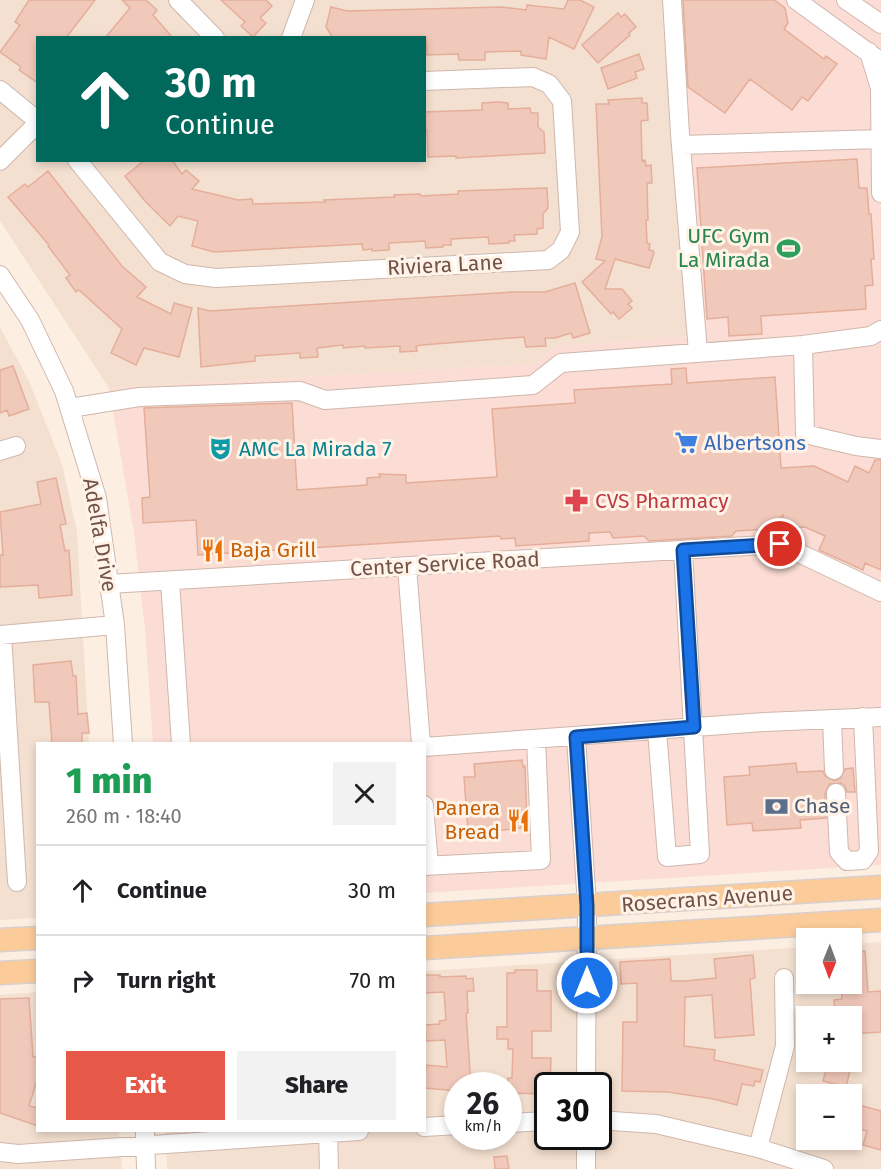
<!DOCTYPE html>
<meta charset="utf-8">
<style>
:root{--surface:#fff;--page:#f2f2f2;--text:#202124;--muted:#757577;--line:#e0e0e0;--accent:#e65847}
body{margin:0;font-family:"Fira Sans",sans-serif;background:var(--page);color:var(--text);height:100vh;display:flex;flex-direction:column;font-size:22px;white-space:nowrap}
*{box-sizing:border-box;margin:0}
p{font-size:20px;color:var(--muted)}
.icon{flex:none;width:33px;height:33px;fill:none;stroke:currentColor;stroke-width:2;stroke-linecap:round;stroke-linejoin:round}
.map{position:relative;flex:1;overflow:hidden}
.panel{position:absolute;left:36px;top:742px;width:390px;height:390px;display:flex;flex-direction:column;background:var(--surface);border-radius:0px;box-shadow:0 3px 9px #0003}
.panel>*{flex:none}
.guide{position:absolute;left:36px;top:36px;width:390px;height:126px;border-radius:0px;box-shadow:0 3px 9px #0003;background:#00695c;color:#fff;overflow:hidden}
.needle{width:39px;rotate:181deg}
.fabs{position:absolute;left:796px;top:928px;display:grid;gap:12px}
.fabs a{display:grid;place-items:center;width:66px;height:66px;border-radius:0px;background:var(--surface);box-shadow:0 3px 9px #0003;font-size:30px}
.speed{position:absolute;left:444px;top:1072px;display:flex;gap:12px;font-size:30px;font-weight:700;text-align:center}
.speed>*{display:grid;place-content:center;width:78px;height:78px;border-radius:50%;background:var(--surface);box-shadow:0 3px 9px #0003;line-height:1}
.speed small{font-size:15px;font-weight:400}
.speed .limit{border:3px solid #111;border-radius:9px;background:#fff;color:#111}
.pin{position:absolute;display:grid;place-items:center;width:51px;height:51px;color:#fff;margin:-26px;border:3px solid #fff;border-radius:50%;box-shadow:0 2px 6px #0007}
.me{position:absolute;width:66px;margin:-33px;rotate:0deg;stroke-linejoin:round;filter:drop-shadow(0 0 4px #0008)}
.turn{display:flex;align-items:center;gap:21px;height:126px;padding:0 30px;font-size:27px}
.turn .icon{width:78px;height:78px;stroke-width:2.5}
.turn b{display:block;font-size:42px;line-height:51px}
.round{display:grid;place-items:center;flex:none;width:63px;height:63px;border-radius:0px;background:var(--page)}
.head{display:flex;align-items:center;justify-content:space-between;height:102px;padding:0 30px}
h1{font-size:36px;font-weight:800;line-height:45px;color:#1e9e55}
.cta{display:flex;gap:12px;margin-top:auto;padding:12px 30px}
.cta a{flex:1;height:69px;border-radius:0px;background:var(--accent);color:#fff;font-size:24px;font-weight:800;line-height:69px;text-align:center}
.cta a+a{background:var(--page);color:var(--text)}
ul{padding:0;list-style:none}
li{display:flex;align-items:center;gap:18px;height:90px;padding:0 30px;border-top:2px solid var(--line)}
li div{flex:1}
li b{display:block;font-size:22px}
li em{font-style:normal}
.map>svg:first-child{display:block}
</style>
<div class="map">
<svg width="881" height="1169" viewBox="0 0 881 1169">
<rect width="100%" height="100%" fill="#fcefe2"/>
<!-- residential -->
<path fill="#f4e0d0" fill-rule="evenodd" d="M 0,0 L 661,0 L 691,336 L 554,347 L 534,364 L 109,388 L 0,221 ZM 38,38 L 424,38 L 424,160 L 38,160 Z
M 0,327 L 29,381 L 62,464 L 77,531 L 89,744 L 38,744 L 37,918 L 0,920 Z
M 881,942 L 881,1169 L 167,1169 L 166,1131 L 424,1131 L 425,971 L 807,947 L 807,984 L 852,984 L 852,944 ZM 807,1017 L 852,1017 L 852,1062 L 807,1062 ZM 458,1086 L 508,1086 L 508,1137 L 458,1137 ZM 548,1086 L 598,1086 L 598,1137 L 548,1137 ZM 807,1095 L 852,1095 L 852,1140 L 807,1140 Z
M 37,992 L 38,1131 L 119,1131 L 122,1169 L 0,1169 L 0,995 Z"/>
<!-- commercial -->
<path fill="#fcddd5" d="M 661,0 L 881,0 L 881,865 L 425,893 L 424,744 L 153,744 L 145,630 L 134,533 L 109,388 L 534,364 L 554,347 L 691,336 Z"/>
<!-- building -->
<path fill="#f1c9ba" stroke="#e4ae9a" stroke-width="1.5" d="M 29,0 L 95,0 L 66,38 L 38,38 L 38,83 L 19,70 L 21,67 L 0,52 L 20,25 L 15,22 Z
M 122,0 L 146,0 L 157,10 L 153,15 L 173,38 L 105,38 L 130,8 Z
M 221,0 L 266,0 L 272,6 L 260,18 L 266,23 L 253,37 L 241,26 L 245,22 Z
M 568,0 L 580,0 L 594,7 L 574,49 L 549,37 L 546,59 L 521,55 L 521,51 L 485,52 L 485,60 L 459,60 L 458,54 L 427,55 L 426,38 L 333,38 L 326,27 L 331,7 L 347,11 L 501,7 L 526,10 L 527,5 L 564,9 Z
M 683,0 L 774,0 L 785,8 L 788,23 L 784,29 L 824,59 L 826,56 L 837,64 L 808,101 L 802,97 L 792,110 L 750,79 L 725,113 L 688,87 Z
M 618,13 L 621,17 L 625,14 L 636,27 L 629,33 L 630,35 L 598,63 L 582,45 Z
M 639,54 L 644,69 L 635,72 L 637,78 L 608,89 L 601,68 Z
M 642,98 L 642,103 L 647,103 L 648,120 L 641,121 L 642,161 L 645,160 L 646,166 L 651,165 L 652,183 L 647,183 L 648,220 L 646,220 L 647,243 L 650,244 L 649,250 L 653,251 L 654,253 L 649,268 L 615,259 L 605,289 L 622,289 L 632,301 L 628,304 L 632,308 L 619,319 L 613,312 L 611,314 L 582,282 L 605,261 L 596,259 L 602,237 L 596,104 L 609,104 L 608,100 Z
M 499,102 L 508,103 L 508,109 L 530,108 L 531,113 L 538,113 L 538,127 L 544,132 L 545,153 L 456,158 L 456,156 L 428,157 L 427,130 L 424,130 L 424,112 L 482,110 L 482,103 Z
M 857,159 L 859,188 L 867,188 L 869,214 L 871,214 L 874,259 L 871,259 L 873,285 L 865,286 L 866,309 L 761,316 L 762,334 L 729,336 L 728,317 L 707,319 L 697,168 Z
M 145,160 L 172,160 L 182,174 L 186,170 L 199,181 L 192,189 L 238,200 L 252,199 L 253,204 L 325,202 L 324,200 L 395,197 L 394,195 L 420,194 L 421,196 L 458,194 L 458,191 L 547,188 L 548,208 L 543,214 L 543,228 L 537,229 L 537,234 L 514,235 L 515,241 L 509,241 L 509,243 L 489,244 L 488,237 L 451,239 L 451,245 L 443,245 L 443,247 L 426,248 L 425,241 L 389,243 L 389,250 L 372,251 L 372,249 L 363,250 L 362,244 L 214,252 L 192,246 L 198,221 L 178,216 L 170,226 L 145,201 L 125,176 Z
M 48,171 L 122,266 L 146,287 L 137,297 L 171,314 L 174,303 L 192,308 L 179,357 L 144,348 L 136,365 L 111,353 L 122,329 L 79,290 L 76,292 L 66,278 L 70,275 L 48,246 L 49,245 L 8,197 L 25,184 L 28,187 Z
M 575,283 L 590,333 L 573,338 L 571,333 L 555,338 L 545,338 L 546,346 L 526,347 L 524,337 L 422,345 L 416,346 L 417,351 L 400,352 L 400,346 L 365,348 L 365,346 L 343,348 L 343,345 L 317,348 L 318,357 L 300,358 L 300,353 L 255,356 L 255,361 L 201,367 L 198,308 L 210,311 L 514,292 L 545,292 Z
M 13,366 L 29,409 L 9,416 L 7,410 L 0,413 L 0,370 Z
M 686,368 L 687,383 L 775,377 L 781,468 L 814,466 L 848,482 L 855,466 L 869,473 L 875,460 L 881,460 L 881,570 L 865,563 L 863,570 L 819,550 L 825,536 L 805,527 L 784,528 L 783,515 L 767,529 L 736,531 L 732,536 L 649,541 L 644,536 L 613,538 L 610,532 L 589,533 L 589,541 L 516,546 L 515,538 L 501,539 L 500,536 L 198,555 L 196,520 L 143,523 L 142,498 L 150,497 L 144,408 L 292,403 L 297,490 L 367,485 L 367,478 L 380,477 L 379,474 L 406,475 L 406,483 L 497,477 L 492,409 L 575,403 L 574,390 L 672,384 L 671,369 Z
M 56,478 L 66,524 L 60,525 L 65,551 L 69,550 L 72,595 L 39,598 L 38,585 L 0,587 L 0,555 L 3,555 L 0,512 L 41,504 L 37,482 Z
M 71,661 L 73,676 L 76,676 L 78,714 L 87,713 L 89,733 L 82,733 L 82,744 L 52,744 L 49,702 L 35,702 L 33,665 Z
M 522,760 L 523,767 L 525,766 L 527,825 L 521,826 L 521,828 L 492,831 L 492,829 L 468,830 L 464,777 L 475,777 L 474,764 Z
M 796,763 L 797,772 L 823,771 L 825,776 L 834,781 L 840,779 L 845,769 L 853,768 L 855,792 L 847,792 L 845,786 L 841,783 L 829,784 L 825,794 L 826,818 L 800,820 L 801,828 L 753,831 L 752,823 L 727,825 L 724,777 L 750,775 L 749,767 Z
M 865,951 L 868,992 L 881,991 L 881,1032 L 852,1034 L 852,1017 L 835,1017 L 834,1000 L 842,999 L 841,984 L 852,984 L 852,952 Z
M 753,955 L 755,978 L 750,979 L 754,1035 L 715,1038 L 712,995 L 685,997 L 684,1046 L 715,1050 L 714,1060 L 763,1070 L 760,1082 L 755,1081 L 754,1086 L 742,1084 L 737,1105 L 714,1099 L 668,1092 L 622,1091 L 623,1022 L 637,1022 L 637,983 L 621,984 L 620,962 L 670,959 L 671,981 L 685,981 L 716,978 L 714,959 Z
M 515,970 L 537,970 L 537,991 L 551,991 L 551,1031 L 532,1031 L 532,1058 L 551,1058 L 550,1086 L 548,1086 L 548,1094 L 508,1093 L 508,1078 L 512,1078 L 513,1049 L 508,1049 L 508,1039 L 497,1039 L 497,1027 L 507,1027 L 507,973 L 515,973 Z
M 424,975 L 440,975 L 440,977 L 466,976 L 466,979 L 473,978 L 474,991 L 467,991 L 468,1013 L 466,1013 L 471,1086 L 458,1086 L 458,1091 L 424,1088 L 426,1065 L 447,1067 L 445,1040 L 426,1041 L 425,1025 L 440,1024 L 439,1021 L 446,1020 L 444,992 L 425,993 Z
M 29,998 L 33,1057 L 38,1056 L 38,1077 L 29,1106 L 38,1108 L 38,1126 L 0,1113 L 0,999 Z
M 828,1062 L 852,1062 L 846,1087 L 823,1081 Z
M 852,1103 L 881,1111 L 881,1150 L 863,1145 L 867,1131 L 852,1127 Z
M 507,1156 L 509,1169 L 495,1169 L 494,1157 Z"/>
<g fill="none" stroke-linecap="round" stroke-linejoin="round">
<defs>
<path id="minor" d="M 178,0 L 215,38
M 672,0 L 680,134 L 698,352
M 796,0 L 877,59
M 846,0 L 881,24
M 291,38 L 305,0
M 869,52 L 880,88 L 881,193
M 0,90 L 38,121
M 681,145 L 881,139
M 77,160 L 160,262 L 185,274 L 216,278 L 548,260 L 561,250 L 570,232 L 562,101 L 549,84 L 533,77 L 424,81
M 0,161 L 38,123
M 0,275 L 30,320 L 64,391 L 97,498 L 115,625 L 123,744
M 803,345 L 805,434 L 856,446 L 881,449
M 70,408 L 139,397 L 300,391 L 325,400 L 533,385 L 561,363 L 803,345 L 871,336 L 881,330
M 0,451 L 16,446
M 407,567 L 421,744
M 170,581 L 181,744
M 109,584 L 780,544 L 881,592
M 0,635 L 115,625
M 2,635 L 17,882
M 832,719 L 834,770
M 657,730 L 667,857 L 700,854 L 683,550
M 576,737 L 587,906 L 586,1086
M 424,747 L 765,722 L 881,717
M 836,793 L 839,852 L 847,861 L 863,860 L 869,851 L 863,717
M 424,805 L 429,866
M 424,866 L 541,860 L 536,739
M 598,1120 L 656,1124 L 758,1148 L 824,1169
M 508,1123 L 548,1121
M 424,1127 L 458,1125
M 145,1131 L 146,1169
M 328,1133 L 329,1169
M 758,1148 L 785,1046 L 784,978
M 0,1152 L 18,1154 L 359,1131
M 586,1169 L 586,1137"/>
<path id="major" d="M 424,915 L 881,887
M 0,940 L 38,938
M 424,948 L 881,920
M 0,973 L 38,971"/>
</defs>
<!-- minor casing -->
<use href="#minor" stroke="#cfb7ac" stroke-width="20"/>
<!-- major casing -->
<use href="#major" stroke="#d8cfcc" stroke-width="25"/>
<!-- minor -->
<use href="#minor" stroke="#fff" stroke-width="18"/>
<!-- major -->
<use href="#major" stroke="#fbcc9a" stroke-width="22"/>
</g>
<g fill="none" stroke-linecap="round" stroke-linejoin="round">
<defs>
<path id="route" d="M 587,983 L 587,906 L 576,737 L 694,727 L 683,550 L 780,544"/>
</defs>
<!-- route casing -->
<use href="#route" stroke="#114b97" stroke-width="15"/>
<!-- route -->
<use href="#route" stroke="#1a73e8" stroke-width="10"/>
</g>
<!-- icons -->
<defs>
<symbol id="stadium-bare" viewBox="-9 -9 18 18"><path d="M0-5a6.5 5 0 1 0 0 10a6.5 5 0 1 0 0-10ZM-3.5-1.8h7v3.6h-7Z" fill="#2e9e5b" stroke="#fff3e8" stroke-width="2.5" paint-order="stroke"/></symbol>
<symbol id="supermarket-bare" viewBox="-9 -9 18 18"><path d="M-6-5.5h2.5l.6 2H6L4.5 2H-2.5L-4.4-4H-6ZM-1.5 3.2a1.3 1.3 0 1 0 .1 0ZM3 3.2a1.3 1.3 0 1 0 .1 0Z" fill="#3f7fe0" stroke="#fff3e8" stroke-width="2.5" paint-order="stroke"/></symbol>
<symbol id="theatre-bare" viewBox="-9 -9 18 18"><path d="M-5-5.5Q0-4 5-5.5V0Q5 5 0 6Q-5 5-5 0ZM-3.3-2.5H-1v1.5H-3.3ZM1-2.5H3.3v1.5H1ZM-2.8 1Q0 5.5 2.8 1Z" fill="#0f9aa8" stroke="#fff3e8" stroke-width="2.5" paint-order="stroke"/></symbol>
<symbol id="pharmacy-bare" viewBox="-9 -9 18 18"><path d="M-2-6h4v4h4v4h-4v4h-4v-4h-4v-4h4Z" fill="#e0444e" stroke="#fff3e8" stroke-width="2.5" paint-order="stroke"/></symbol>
<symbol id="restaurant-bare" viewBox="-9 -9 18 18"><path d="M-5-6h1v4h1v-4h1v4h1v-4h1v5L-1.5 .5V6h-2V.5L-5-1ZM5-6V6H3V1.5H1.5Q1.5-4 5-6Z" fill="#e8710a" stroke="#fff3e8" stroke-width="2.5" paint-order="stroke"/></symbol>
<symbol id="bank-bare" viewBox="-9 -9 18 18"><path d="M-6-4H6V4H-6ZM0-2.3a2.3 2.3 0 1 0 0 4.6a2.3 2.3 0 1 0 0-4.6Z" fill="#5c6f8a" stroke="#fff3e8" stroke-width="2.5" paint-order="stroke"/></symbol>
</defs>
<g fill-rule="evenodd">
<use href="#stadium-bare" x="772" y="232" width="33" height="33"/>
<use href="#supermarket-bare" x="670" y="426" width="33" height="33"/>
<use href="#theatre-bare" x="204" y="432" width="33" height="33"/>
<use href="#pharmacy-bare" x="560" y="484" width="33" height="33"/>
<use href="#restaurant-bare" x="196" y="534" width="33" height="33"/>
<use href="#bank-bare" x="760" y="790" width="33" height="33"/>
<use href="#restaurant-bare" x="502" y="804" width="33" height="33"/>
</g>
<g text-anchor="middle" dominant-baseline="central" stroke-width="6" stroke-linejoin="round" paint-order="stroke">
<!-- leisure labels -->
<g font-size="21" fill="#27864d" stroke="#fff3e8" text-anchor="end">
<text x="770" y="236">UFC Gym<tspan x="770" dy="24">La Mirada</tspan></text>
</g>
<!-- street labels -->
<g font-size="21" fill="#735349" stroke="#fff3e8">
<text transform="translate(445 265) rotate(-3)">Riviera Lane</text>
<text transform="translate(100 535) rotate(80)">Adelfa Drive</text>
<text transform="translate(445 564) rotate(-3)">Center Service Road</text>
<text transform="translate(707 899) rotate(-4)">Rosecrans Avenue</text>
</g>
<!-- shop labels -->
<g font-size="21" fill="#366cbe" stroke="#fff3e8" text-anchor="start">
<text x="704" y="443">Albertsons</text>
</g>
<!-- culture labels -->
<g font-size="21" fill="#0d838f" stroke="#fff3e8" text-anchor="start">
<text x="239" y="449">AMC La Mirada 7</text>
</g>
<!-- health labels -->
<g font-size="21" fill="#be3a42" stroke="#fff3e8" text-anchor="start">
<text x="595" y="501">CVS Pharmacy</text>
</g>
<!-- food labels -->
<g font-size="21" fill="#c56008" stroke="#fff3e8" text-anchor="start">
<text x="230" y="550">Baja Grill</text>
<text x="500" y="808" text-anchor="end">Panera<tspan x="500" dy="24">Bread</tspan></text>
</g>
<!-- service labels -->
<g font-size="21" fill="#4e5e75" stroke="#fff3e8" text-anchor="start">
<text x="794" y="806">Chase</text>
</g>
</g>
</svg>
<div class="fabs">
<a><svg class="needle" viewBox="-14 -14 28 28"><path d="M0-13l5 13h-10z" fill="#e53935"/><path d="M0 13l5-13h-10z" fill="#757577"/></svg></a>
<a>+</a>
<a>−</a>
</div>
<div class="speed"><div>26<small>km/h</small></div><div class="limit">30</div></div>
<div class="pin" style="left:780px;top:544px;background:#d93025"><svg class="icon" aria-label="arrive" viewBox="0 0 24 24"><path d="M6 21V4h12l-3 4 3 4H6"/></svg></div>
<svg class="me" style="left:587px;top:983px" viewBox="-20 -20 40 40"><circle r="17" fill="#1a73e8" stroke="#fff" stroke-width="3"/><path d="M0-11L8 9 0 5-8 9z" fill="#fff"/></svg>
<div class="guide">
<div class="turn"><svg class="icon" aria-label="ahead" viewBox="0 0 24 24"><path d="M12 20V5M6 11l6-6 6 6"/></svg><div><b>30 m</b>Continue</div></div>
</div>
<section class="panel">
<div class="head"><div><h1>1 min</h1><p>260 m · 18:40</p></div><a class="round"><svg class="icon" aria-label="close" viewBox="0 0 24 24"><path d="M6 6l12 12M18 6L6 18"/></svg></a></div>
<ul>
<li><svg class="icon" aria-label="ahead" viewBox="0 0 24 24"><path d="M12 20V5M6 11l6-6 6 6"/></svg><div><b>Continue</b></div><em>30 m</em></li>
<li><svg class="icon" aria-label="right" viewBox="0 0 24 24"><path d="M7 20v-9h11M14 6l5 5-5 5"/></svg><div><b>Turn right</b></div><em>70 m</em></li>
</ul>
<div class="cta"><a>Exit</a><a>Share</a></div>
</section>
</div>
